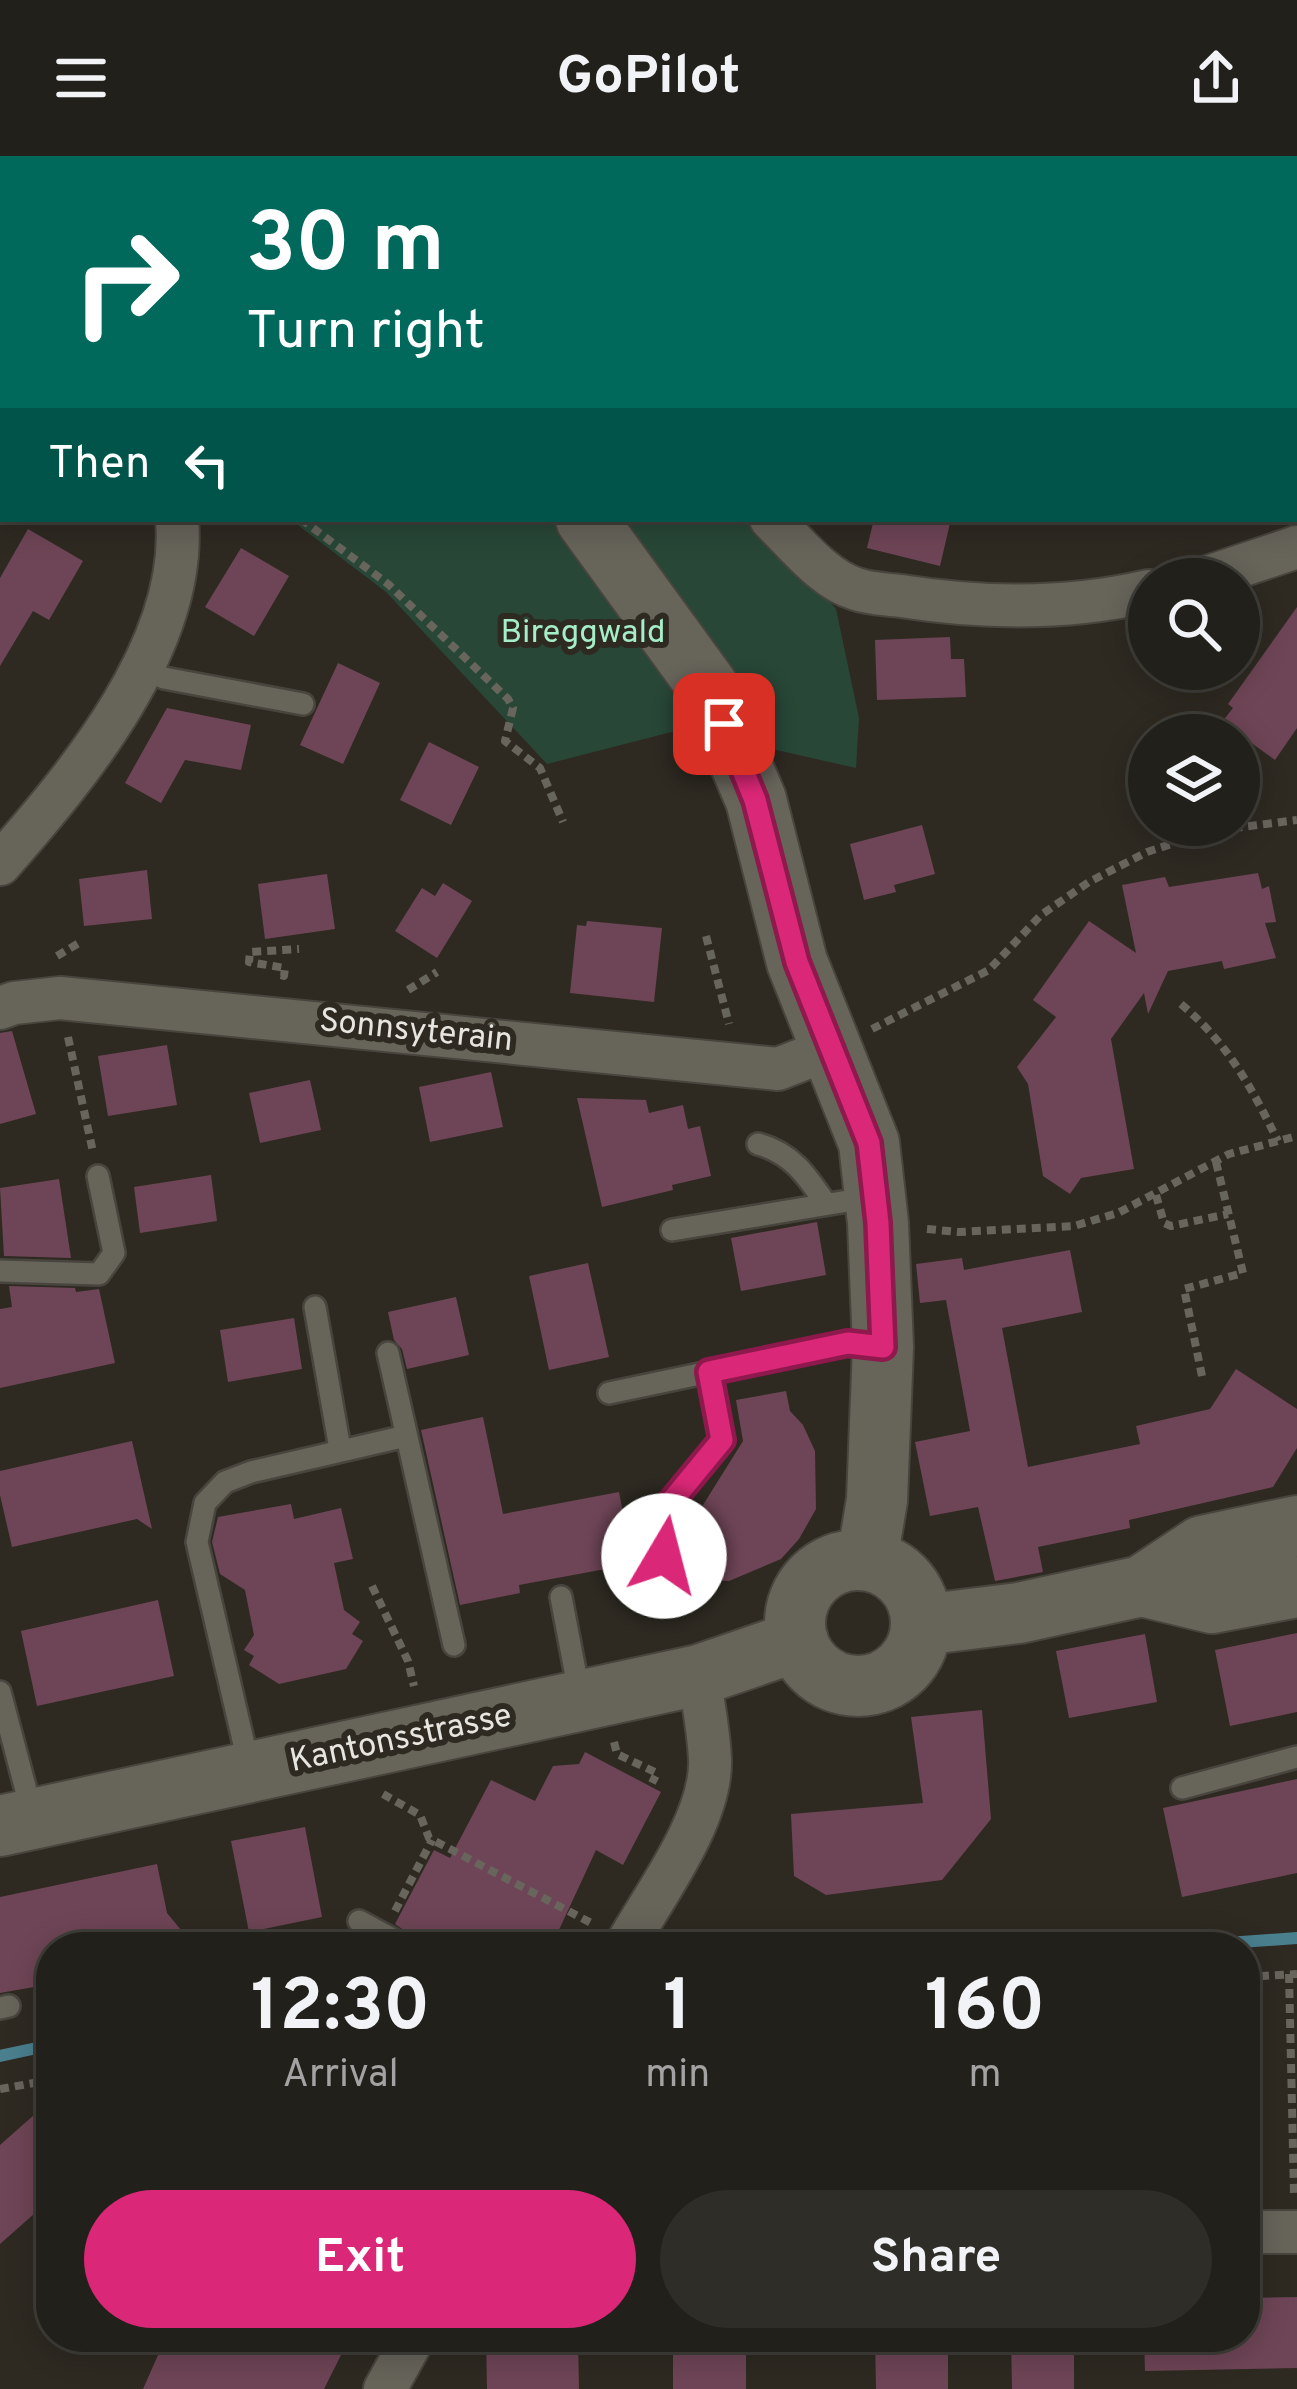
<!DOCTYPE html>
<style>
:root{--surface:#22201a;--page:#2e2d27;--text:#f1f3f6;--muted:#a2a3a2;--line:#3f3e39;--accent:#db2777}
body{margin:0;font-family:Overpass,sans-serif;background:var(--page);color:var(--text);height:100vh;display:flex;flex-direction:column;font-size:45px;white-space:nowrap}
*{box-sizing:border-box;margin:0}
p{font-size:39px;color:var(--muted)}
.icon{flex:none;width:66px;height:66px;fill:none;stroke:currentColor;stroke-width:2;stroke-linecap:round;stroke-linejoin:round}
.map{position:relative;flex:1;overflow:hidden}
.panel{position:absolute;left:36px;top:1776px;width:1224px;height:420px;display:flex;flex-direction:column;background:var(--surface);border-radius:48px;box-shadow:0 6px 30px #0003,0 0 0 3px var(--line)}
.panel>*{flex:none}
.hud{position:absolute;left:0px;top:0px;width:1299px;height:366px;box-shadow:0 6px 30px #0003,0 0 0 3px var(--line);background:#00695c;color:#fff;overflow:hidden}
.tools{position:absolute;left:1128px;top:402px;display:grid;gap:24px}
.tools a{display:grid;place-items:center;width:132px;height:132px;border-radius:50%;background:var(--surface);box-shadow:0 6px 30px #0003,0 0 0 3px var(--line);font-size:60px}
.pin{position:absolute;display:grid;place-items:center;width:102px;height:102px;color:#fff;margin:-51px;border-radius:24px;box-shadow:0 6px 18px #0006}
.me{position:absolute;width:132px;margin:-66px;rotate:8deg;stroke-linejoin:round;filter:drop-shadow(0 0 9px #0008)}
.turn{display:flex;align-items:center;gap:42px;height:252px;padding:0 48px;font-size:54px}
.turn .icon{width:156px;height:156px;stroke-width:2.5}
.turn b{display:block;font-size:84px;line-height:102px}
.then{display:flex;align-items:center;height:114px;padding:0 48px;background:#0003;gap:24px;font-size:45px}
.eta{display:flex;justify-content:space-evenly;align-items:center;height:204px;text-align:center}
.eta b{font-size:72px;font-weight:700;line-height:84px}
.primary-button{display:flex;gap:24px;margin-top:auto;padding:24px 48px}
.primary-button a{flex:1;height:138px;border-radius:72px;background:var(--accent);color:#fff;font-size:48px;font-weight:700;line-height:138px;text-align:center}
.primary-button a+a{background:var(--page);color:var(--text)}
header{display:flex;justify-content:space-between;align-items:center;height:156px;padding:0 48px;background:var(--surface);font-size:54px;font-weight:700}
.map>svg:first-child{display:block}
</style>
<header><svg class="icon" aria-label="menu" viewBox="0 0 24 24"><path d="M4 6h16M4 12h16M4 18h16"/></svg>GoPilot<svg class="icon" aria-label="share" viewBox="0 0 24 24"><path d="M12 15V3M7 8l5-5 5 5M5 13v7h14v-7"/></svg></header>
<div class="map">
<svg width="1297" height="2233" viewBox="0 0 1297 2233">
<rect width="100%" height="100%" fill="#2e2a22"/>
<!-- green -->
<path fill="#284737" d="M 143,0 L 410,0 L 410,3 L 143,3 Z
M 542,0 L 1297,0 L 1297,188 L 1296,3 Z
M 290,363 L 761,363 L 836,453 L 859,562 L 856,612 L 683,573 L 547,608 L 386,436 Z"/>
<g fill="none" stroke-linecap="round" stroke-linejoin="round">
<!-- stream -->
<path stroke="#4a7f8e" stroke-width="12" d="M 1172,1791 L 1297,1782
M 0,1900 L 51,1889"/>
</g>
<!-- building -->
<path fill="#6e4556" d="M 874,363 L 951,363 L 940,410 L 867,392 Z
M 28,373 L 83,405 L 49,464 L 33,455 L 0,510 L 0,422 Z
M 241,392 L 289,420 L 254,480 L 205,451 Z
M 1297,451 L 1297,572 L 1275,604 L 1222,566 L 1233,552 L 1228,548 Z
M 950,481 L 951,503 L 964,503 L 966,541 L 877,544 L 875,484 Z
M 338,507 L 380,527 L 343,608 L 300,589 Z
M 167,552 L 251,569 L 241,614 L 185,604 L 161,647 L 125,627 Z
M 429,586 L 479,611 L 451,669 L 400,644 Z
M 922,669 L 935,718 L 894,729 L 896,736 L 864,744 L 850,688 Z
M 147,714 L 152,763 L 84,770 L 79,723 Z
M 1258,717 L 1262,733 L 1269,730 L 1276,766 L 1265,767 L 1276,802 L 1224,813 L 1222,805 L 1168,815 L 1148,858 L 1144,837 L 1111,883 L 1134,1013 L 1081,1022 L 1070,1038 L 1043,1020 L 1028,928 L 1017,911 L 1056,861 L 1033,844 L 1089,765 L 1136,797 L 1122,729 L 1165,721 L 1169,731 Z
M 327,718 L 335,773 L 265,783 L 258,728 Z
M 443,727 L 472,745 L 437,802 L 395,775 L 422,732 L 435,740 Z
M 587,765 L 662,772 L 654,846 L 570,837 L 577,769 L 586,770 Z
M 12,875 L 36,958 L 0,968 L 0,877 Z
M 167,889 L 177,949 L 108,960 L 98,900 Z
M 491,916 L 503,971 L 430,986 L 419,931 Z
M 310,924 L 321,974 L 260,987 L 249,937 Z
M 577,942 L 646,944 L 649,957 L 683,949 L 688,973 L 700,970 L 711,1020 L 672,1029 L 673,1034 L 602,1051 Z
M 211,1019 L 217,1065 L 140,1077 L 134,1031 Z
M 59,1023 L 71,1102 L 4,1100 L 0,1032 Z
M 817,1066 L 826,1119 L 741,1135 L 731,1082 Z
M 1070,1094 L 1082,1156 L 1002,1172 L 1028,1311 L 1140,1288 L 1136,1270 L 1210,1253 L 1236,1213 L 1297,1253 L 1297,1292 L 1273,1331 L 1129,1364 L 1130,1372 L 1038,1391 L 1043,1416 L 995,1425 L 978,1351 L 930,1360 L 915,1286 L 970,1275 L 946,1144 L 920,1147 L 916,1108 L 962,1102 L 964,1114 Z
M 588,1107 L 609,1201 L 549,1214 L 529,1120 Z
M 9,1130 L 75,1132 L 76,1136 L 99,1133 L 115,1207 L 0,1232 L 0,1153 L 12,1151 Z
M 456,1141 L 469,1199 L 407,1213 L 402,1193 L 394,1184 L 388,1156 Z
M 294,1162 L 302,1213 L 228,1226 L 220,1174 Z
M 786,1235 L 790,1255 L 803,1269 L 815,1295 L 816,1353 L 799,1383 L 781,1403 L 729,1425 L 700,1424 L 682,1417 L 673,1366 L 677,1361 L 698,1357 L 743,1285 L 736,1244 Z
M 483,1261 L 503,1358 L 619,1336 L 626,1372 L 643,1369 L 649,1405 L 519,1429 L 520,1437 L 460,1449 L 421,1274 Z
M 132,1285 L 152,1373 L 137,1363 L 12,1391 L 0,1339 L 0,1315 Z
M 291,1348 L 294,1363 L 341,1352 L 353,1403 L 334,1407 L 344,1454 L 360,1466 L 352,1478 L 363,1485 L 346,1513 L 279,1528 L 249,1509 L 254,1500 L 244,1494 L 254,1479 L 245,1434 L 220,1418 L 212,1386 L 218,1361 Z
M 158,1444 L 174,1520 L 37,1550 L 21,1475 Z
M 1297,1477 L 1297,1556 L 1230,1570 L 1215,1494 Z
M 1145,1478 L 1157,1546 L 1069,1562 L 1056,1495 Z
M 982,1554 L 991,1663 L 942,1724 L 826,1739 L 794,1720 L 791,1658 L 923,1647 L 911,1561 Z
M 585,1596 L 661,1636 L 623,1709 L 596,1694 L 551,1791 L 428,1791 L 395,1768 L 434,1694 L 450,1702 L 491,1624 L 535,1645 L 553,1610 L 579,1608 Z
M 1297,1623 L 1297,1717 L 1182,1741 L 1163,1652 Z
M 305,1671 L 322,1761 L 249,1776 L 231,1685 Z
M 157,1708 L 167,1757 L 195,1791 L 51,1791 L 51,1828 L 0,1837 L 0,1741 Z
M 51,1944 L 51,2043 L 0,2088 L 0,1989 Z
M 1297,2141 L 1297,2212 L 1145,2215 L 1144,2181 L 1245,2181 L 1245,2142 Z
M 166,2181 L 350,2181 L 324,2233 L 143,2233 Z
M 486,2181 L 578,2181 L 579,2233 L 487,2233 Z
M 673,2181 L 746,2181 L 746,2233 L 673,2233 Z
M 875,2181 L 948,2181 L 948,2233 L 876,2233 Z
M 1011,2181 L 1074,2181 L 1074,2233 L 1012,2233 Z"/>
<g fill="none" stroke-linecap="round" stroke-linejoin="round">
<defs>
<path id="lane" d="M 142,512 L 164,522 L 303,548
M 758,988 C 792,997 807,1020 826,1048
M 672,1074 L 872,1041
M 0,1115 L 99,1118 L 114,1097 L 98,1020
M 315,1151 L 340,1293
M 388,1197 L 454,1489
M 609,1237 L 848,1187 L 882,1191
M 670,1438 L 657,1362 L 722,1284 L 709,1216
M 561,1441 L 580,1541
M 0,1536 L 32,1657
M 249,1610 L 197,1386 L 205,1347 L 225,1326 L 251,1316 L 406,1280
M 1182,1632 L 1297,1601
M 359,1765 L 407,1791
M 0,1852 L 9,1850"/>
<path id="street" d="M 522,0 L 522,3
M 0,143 L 3,143
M 771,363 C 795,386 823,423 856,433 C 870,438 887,438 901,440 C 984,453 1067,454 1149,435
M 1202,423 L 1297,391
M 0,708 C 78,620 188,488 177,363
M 0,852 L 14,847 L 60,842 L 778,913 L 829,893
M 625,1791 C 654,1740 712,1663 710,1604 C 709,1576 703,1547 699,1519
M 1245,2076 L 1297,2076
M 385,2233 L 414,2181"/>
<path id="secondary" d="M 443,0 L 443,3
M 586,363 L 708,531 L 756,644 L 797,806 L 869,987 L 878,1067 L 883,1191 L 877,1344 L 867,1404
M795 1467a63 63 0 1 1 126 0a63 63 0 1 1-126 0Z
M 1142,1430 L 1212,1447 L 1297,1431
M 921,1469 L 1019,1457 L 1142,1430 L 1202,1390 L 1297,1370
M 0,1670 L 699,1519 L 798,1485"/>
</defs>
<!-- lane casing -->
<use href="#lane" stroke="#48453e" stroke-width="26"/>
<!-- street casing -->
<use href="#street" stroke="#48453e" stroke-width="46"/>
<!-- secondary casing -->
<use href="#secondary" stroke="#48453e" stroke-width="64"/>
<!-- path -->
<path stroke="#68655d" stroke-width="8" stroke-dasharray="9 6" stroke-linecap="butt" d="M 0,66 L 3,67
M 301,363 L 388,428 L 508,543 L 513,552 L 505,585 L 540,612 L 563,666
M 706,780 L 729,868
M 57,800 L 79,787
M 281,819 L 284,820 L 285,812 L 249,806 L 250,796 L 299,793
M 408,834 L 437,816
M 1181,848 C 1229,889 1250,929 1278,985
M 872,873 L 989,814 L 1041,759 L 1089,726 L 1147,696 L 1211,675 L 1297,664
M 68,881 L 93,996
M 1156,1039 L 1164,1067 L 1171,1070 L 1228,1058
M 927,1073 L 959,1076 L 1074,1070 L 1118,1057 L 1229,998 L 1297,980
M 1202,1220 L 1184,1133 L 1243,1117 L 1216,1006
M 372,1430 L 408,1505 L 414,1530
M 614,1586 L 617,1598 L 657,1617 L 652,1627
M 383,1638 L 420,1659 L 429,1682 L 595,1769
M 395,1755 L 432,1684
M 1289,1818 L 1294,2038
M 1245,1821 L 1297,1818
M 0,1933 L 51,1924
M 862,2181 L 868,2196"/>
<!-- lane -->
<use href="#lane" stroke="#67645a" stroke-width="21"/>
<!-- street -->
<use href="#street" stroke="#67645a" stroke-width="42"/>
<!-- secondary -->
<use href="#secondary" stroke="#67645a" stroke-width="60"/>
</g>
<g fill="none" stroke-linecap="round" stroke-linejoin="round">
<defs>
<path id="route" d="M 664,1400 L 657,1363 L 722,1284 L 709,1216 L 848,1187 L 883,1191 L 878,1067 L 869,987 L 797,806 L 755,644 L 724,568"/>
</defs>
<!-- route casing -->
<use href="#route" stroke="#8e194d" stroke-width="30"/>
<!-- route -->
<use href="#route" stroke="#db2777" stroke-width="21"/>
</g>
<g text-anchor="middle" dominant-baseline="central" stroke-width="12" stroke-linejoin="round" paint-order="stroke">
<!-- park labels -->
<g font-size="33" fill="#a5eec7" stroke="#2e2a22">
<text x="583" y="478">Bireggwald</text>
</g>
<!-- street labels -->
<g font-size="33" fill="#e7e5df" stroke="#2e2a22">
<text transform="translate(416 876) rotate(6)">Sonnsyterain</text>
<text transform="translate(401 1584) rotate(-12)">Kantonsstrasse</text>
</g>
</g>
</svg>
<div class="tools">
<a><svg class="icon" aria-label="search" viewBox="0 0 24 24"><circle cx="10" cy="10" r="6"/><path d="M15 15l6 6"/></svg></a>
<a><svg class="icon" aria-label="layers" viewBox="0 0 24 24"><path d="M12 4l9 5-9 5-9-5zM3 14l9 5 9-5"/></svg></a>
</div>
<div class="pin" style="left:724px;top:568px;background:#d93025"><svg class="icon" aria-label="arrive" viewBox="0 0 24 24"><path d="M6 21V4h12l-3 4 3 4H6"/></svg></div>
<svg class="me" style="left:664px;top:1400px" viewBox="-20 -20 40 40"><circle r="19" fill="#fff"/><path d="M0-13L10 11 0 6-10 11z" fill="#db2777"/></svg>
<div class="hud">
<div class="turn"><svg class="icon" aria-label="right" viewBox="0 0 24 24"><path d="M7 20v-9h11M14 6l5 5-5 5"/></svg><div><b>30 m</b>Turn right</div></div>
<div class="then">Then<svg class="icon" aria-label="left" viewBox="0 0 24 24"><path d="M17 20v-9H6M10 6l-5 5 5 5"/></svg></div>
</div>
<section class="panel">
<div class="eta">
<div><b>12:30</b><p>Arrival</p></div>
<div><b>1</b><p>min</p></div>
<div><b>160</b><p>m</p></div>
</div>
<div class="primary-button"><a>Exit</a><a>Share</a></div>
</section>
</div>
